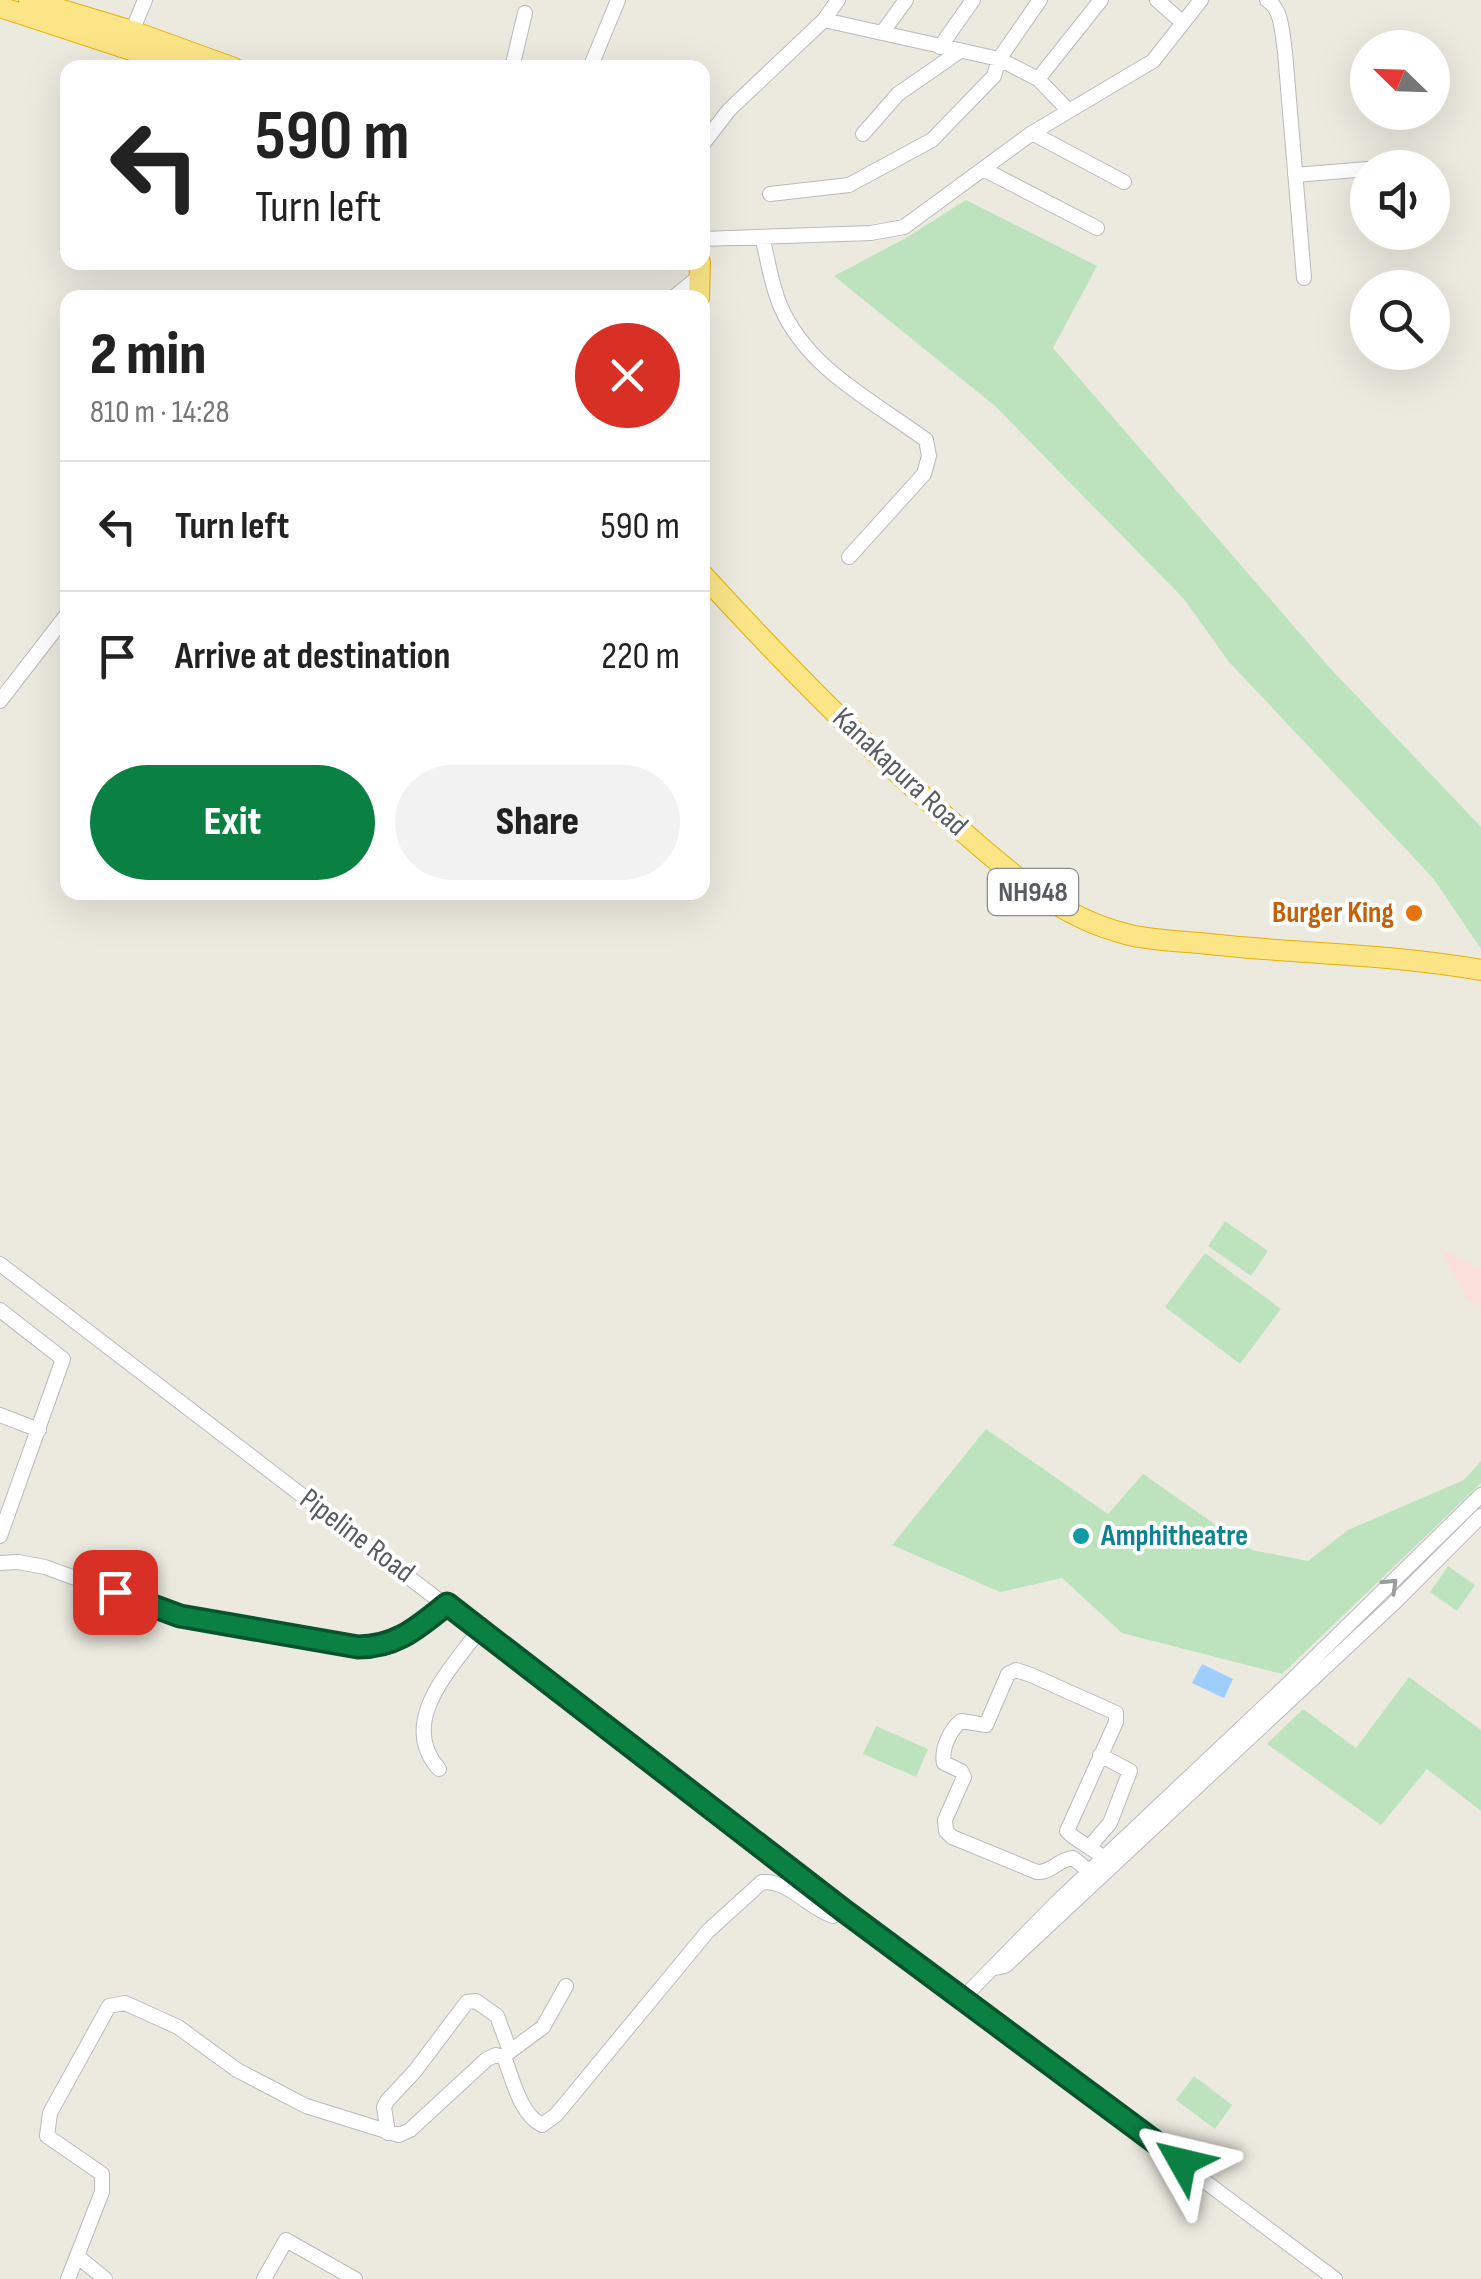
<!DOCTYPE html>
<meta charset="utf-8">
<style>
:root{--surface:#fff;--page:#f2f2f2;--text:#222;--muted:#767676;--line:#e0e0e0;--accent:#0b8043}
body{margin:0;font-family:"Sofia Sans Condensed",sans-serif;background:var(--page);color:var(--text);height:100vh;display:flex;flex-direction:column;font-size:38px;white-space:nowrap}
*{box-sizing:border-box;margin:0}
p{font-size:32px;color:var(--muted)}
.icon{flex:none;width:55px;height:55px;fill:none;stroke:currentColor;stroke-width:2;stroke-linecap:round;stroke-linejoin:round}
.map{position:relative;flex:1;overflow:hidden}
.details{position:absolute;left:60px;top:290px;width:650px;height:610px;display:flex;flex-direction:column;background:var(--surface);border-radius:20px;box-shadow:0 10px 40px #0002}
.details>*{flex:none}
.guide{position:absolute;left:60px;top:60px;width:650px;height:210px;border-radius:20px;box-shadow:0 10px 40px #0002;background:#fff;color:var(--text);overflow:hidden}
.needle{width:65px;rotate:293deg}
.fabs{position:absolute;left:1350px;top:30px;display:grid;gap:20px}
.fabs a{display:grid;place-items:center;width:100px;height:100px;border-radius:50%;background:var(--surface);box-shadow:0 10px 40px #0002;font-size:50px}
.pin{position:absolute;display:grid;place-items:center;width:85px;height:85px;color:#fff;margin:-42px;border-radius:20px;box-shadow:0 5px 15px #0006}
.me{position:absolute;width:110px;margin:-55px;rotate:307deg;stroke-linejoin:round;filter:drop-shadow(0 0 8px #0008)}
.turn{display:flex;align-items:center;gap:35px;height:210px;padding:0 30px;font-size:45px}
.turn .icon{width:130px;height:130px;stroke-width:2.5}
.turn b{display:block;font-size:70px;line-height:85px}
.round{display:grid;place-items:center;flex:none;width:105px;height:105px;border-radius:52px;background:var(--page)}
.headline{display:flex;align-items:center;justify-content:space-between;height:170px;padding:0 30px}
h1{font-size:60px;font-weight:800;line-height:75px}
.primary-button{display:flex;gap:20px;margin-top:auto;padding:20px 30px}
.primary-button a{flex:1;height:115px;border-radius:60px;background:var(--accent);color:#fff;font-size:40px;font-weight:800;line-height:115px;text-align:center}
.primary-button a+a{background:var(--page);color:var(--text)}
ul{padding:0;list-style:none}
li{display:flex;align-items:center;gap:30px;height:130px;padding:0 30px;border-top:2px solid var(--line)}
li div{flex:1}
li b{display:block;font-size:38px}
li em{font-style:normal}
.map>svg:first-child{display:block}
</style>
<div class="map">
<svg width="1481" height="2279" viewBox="0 0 1481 2279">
<rect width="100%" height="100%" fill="#eceadf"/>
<!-- medical -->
<path fill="#fadfda" d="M 1439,1248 L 1481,1269 L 1481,1307 L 1469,1301 Z"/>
<!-- green -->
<path fill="#bce3be" d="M 966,200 L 1097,266 L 1053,348 L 1329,667 L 1481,827 L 1481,949 L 1433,878 L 1229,662 L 1184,599 L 995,406 L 834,276 L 906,238 Z
M 1225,1221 L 1268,1251 L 1251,1276 L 1208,1246 Z
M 1205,1253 L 1281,1309 L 1240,1364 L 1165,1307 Z
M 986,1429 L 1108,1514 L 1143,1474 L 1252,1550 L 1308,1561 L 1348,1530 L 1464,1480 L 1481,1461 L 1481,1483 L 1282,1674 L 1122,1633 L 1062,1578 L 1000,1592 L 892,1545 Z
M 1448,1566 L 1475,1585 L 1457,1611 L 1430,1592 Z
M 1409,1677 L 1481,1730 L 1481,1811 L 1427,1769 L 1381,1825 L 1267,1744 L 1303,1709 L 1356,1748 Z
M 876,1726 L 928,1749 L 916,1777 L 863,1754 Z
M 1194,2076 L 1232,2105 L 1215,2129 L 1176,2100 Z"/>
<!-- water -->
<path fill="#9dcefe" d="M 1202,1664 L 1233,1679 L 1224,1698 L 1192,1683 Z"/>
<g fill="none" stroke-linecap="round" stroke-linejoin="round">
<defs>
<path id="minor" d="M 838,0 L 824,20 L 999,59 L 1040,0
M 1157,0 L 1183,23
M 1267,0 C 1283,10 1282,35 1285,52 L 1304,278
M 882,33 L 906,0
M 130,36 L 145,0
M 940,47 L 973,0
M 512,68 L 525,13
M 590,68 L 618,0
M 1038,79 L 1101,0
M 1032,133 L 1124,182
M 863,134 L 898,94 L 960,51
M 702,145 L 729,110 L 824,20
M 1387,168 L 1422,165
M 983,169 L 1097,228
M 1295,175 L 1368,169
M 770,194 L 849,185 L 932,140 L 994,76 L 999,59 L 1038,79 L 1068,110
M 762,237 C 768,259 771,284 780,305 C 806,368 873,401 926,440 L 929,456 L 924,474 L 849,557
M 702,239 L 871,233 L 904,227 L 1032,133 L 1153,61 L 1201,0
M 619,298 L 624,298
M 673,298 L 701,275
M 0,701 L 68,613
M 0,1264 L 843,1910 L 1335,2279
M 0,1310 L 63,1359 L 0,1536
M 0,1415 L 39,1430
M 0,1563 L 18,1562 L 45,1567 L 179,1616 L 359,1647 C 397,1647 418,1627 447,1604
M 439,1769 C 397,1722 451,1669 480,1629
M 1091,1845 L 1110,1823 L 1130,1771 L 1100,1755
M 1089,1871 L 1073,1858 C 1058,1859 1052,1873 1037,1872 L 952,1837 L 946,1831 L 945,1820 L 964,1777 L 961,1771 L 944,1763 C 941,1749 950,1730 961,1721 L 986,1725 L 1008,1674 L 1016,1670 L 1031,1675 L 1116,1713 L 1116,1722 L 1067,1831 C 1075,1841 1092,1846 1103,1858
M 995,1968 L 1005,1966 L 1393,1604 L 1481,1516
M 963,1998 L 1057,1902 L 1287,1685 L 1481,1495
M 508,2053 L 543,2027 L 566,1986
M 388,2133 L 384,2107 L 387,2101 L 415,2071 L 467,2002 L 476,2001 L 497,2016 L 510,2051
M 77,2256 L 105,2279
M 68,2279 L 102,2192 L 102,2174 L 47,2136 L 50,2113 L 109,2006 L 125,2003 L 178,2027 L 237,2070 L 306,2106 L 399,2135 L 410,2130 L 487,2059 L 496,2055 L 504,2057 C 513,2080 520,2114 542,2125 L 556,2115 L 708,1931 L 762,1882 C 789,1880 808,1908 833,1916 L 843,1910
M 264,2279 L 286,2240 L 355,2279"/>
<path id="highway" d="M 29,0 L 132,31 L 234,68
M 0,7 L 186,68
M 699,298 L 700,262
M 702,574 C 779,658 859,740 944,815 C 1001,865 1052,915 1126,934 C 1152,941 1182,941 1209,944 C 1300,954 1391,954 1481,970"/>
</defs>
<!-- minor casing -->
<use href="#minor" stroke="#b7babf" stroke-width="16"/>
<!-- highway casing -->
<use href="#highway" stroke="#e8af03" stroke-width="22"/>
<!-- minor -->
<use href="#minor" stroke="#fff" stroke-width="14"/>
<!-- highway -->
<use href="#highway" stroke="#fbe587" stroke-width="20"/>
</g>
<!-- one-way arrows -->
<defs><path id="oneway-chevron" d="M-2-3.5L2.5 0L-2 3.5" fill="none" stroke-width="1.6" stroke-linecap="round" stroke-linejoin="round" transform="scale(2.5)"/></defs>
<use stroke="#9b9da0" href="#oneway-chevron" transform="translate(1391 1585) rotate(-44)"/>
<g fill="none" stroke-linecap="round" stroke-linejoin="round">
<defs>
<path id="route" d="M 115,1592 L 180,1616 L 358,1647 C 397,1647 418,1627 447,1604 L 843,1910 L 1182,2162"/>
</defs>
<!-- route casing -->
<use href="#route" stroke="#07532c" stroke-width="25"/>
<!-- route -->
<use href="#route" stroke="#0b8043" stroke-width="18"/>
</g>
<!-- markers -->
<circle fill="#e8710a" stroke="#fff" stroke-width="4" cx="1414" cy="913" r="10"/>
<circle fill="#0f9aa8" stroke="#fff" stroke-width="4" cx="1081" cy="1536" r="10"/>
<g text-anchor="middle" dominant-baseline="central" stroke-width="8" stroke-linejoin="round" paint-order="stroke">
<!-- shield labels -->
<rect fill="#fff" stroke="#8a8d90" stroke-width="2.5" x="988" y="869" width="90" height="46" rx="8"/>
<g font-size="28" font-weight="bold" fill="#585c61">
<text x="1033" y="892">NH948</text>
</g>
<!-- street labels -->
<g font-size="30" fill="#585c61" stroke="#fff">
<text transform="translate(900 772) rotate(43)">Kanakapura Road</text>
<text transform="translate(357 1536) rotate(37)">Pipeline Road</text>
</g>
<!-- food labels -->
<g font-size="30" font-weight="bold" fill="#c56008" stroke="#fff" text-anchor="end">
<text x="1394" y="913">Burger King</text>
</g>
<!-- culture labels -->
<g font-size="30" font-weight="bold" fill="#0d838f" stroke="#fff" text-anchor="start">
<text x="1101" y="1536">Amphitheatre</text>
</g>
</g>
</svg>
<div class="fabs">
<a><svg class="needle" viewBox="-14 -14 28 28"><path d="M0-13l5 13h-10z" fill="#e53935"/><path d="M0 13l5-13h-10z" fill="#767676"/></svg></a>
<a><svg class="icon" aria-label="sound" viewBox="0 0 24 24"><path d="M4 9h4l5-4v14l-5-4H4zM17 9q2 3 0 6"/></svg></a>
<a><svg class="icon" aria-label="search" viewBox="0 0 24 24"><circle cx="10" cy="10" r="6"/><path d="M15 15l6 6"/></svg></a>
</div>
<div class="pin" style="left:115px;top:1592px;background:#d93025"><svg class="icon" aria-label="arrive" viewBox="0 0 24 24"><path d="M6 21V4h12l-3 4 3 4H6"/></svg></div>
<svg class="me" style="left:1182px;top:2162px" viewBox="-20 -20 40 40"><path d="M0-17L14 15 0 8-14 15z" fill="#0b8043" stroke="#fff" stroke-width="4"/></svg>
<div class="guide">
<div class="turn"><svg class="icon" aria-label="left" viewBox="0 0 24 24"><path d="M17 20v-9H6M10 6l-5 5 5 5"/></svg><div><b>590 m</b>Turn left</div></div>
</div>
<section class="details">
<div class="headline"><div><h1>2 min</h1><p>810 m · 14:28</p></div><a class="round" style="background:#d93025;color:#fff"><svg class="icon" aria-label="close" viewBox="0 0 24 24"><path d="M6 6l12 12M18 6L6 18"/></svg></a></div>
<ul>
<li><svg class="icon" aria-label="left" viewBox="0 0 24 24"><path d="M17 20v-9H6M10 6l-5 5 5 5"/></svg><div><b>Turn left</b></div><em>590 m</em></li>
<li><svg class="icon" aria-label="arrive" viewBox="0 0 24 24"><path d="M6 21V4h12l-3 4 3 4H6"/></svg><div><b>Arrive at destination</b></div><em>220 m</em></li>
</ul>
<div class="primary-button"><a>Exit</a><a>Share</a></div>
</section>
</div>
